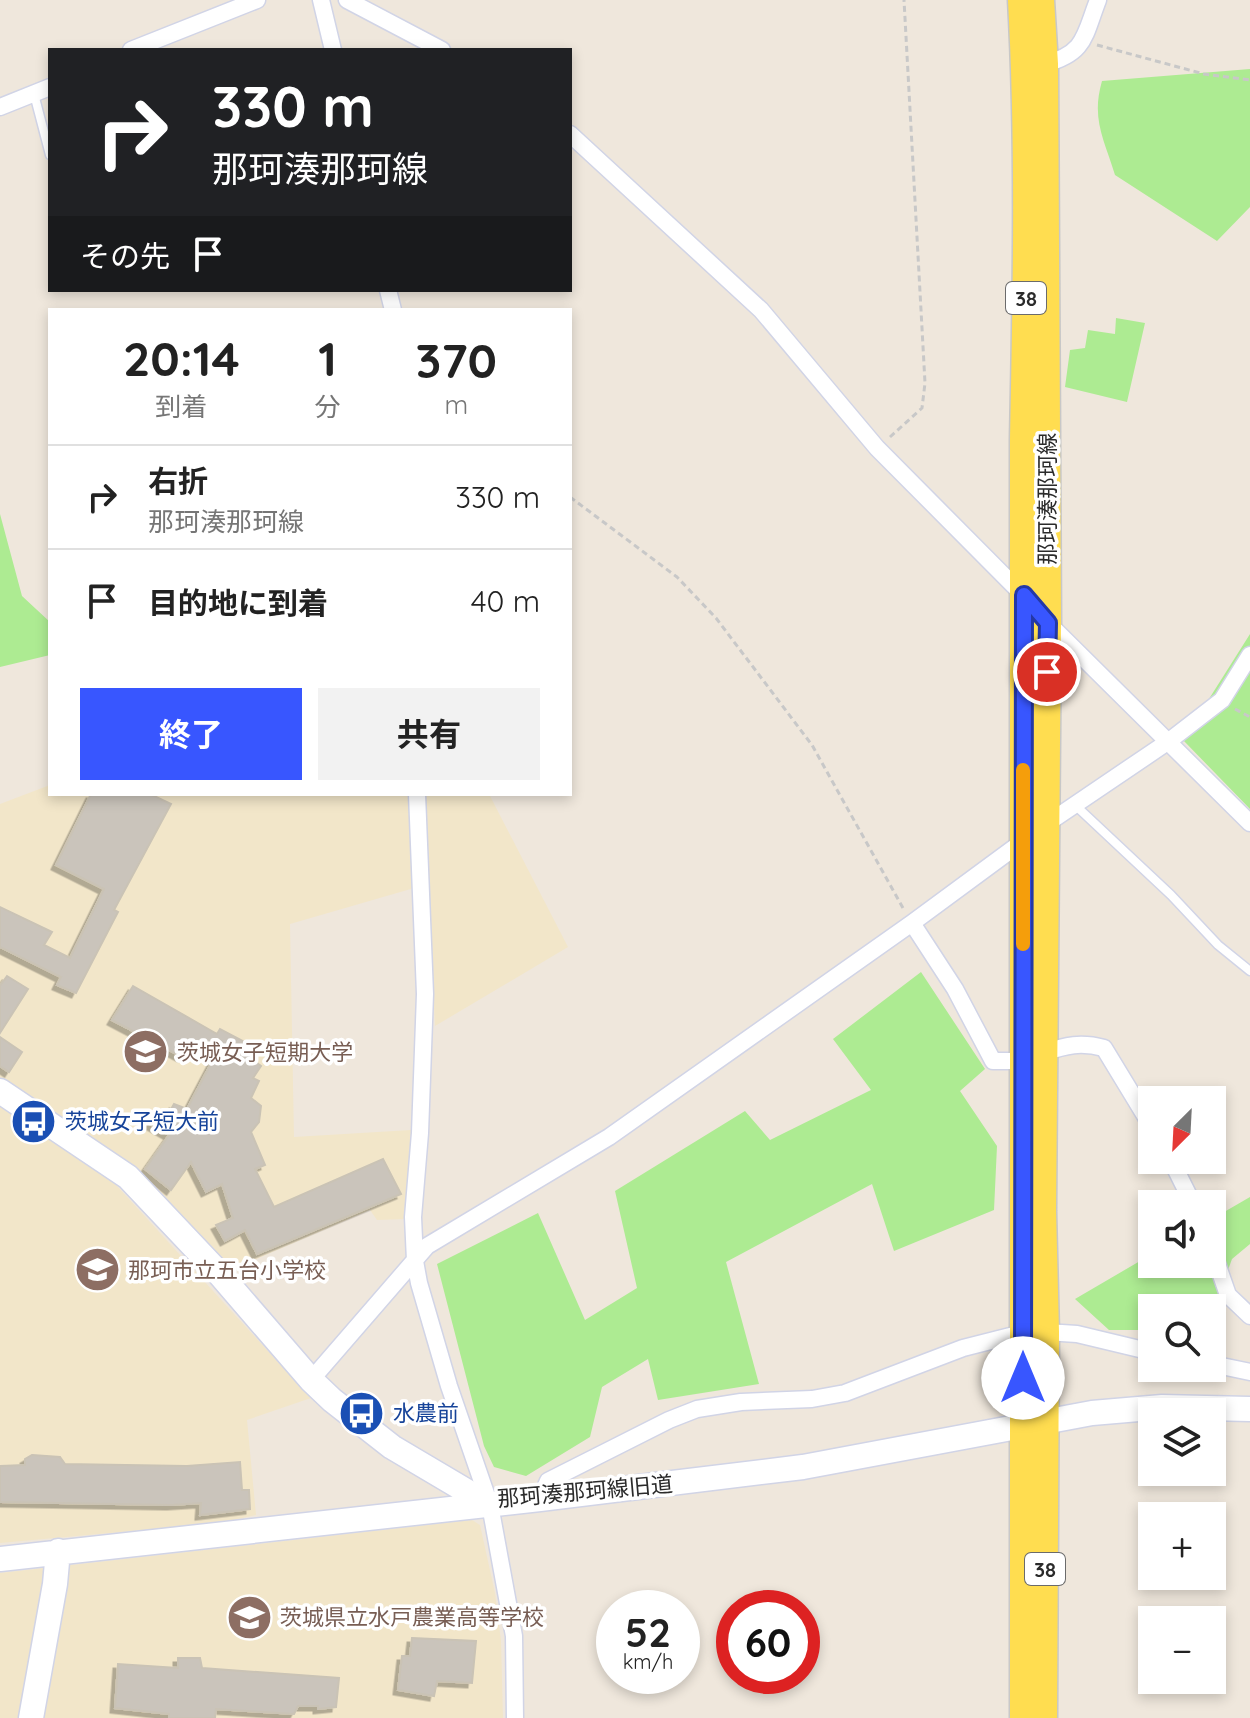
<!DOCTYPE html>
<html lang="ja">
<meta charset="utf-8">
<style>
:root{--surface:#fff;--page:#f2f2f2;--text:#222;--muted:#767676;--line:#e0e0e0;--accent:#3856ff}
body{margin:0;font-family:Quicksand,"Noto Sans JP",sans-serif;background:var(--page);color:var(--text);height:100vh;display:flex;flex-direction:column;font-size:30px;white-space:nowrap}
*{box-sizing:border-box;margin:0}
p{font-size:26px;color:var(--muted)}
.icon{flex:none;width:44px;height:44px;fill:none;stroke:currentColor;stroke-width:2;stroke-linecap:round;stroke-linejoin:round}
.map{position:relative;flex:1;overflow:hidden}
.side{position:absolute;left:48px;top:308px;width:524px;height:488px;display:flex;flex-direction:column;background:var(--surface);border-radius:0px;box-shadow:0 4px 12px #0003}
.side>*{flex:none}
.banner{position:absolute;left:48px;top:48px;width:524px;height:244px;border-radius:0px;box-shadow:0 4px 12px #0003;background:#202124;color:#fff;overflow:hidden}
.needle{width:52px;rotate:204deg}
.fabs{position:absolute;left:1138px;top:1086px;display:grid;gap:16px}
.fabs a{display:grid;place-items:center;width:88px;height:88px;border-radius:0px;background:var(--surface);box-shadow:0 4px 12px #0003;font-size:40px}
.speed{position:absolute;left:596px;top:1590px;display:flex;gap:16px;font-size:40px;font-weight:700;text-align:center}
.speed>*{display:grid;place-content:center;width:104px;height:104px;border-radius:50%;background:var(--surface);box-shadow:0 4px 12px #0003;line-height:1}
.speed small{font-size:20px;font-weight:400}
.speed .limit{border:12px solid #d22;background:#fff;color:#111}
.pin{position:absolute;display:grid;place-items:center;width:68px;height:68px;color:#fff;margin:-34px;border:4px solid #fff;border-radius:50%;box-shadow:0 2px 8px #0007}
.me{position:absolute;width:88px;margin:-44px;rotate:0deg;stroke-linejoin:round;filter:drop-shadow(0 0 6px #0008)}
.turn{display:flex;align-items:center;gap:28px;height:168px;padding:0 32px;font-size:36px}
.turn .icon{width:104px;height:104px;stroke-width:2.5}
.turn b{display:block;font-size:56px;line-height:68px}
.then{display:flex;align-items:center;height:76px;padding:0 32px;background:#0003;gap:16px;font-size:30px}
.eta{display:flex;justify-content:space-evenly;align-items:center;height:136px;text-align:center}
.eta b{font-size:48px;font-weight:700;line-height:56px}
.primary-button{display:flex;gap:16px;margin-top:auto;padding:16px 32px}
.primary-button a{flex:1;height:92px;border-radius:0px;background:var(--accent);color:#fff;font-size:32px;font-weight:700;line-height:92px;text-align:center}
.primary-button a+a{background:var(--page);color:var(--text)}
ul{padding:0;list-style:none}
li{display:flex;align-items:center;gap:24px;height:104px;padding:0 32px;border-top:2px solid var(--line)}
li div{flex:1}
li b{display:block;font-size:30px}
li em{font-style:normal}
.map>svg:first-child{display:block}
</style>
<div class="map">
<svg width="1250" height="1718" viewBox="0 0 1250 1718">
<defs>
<filter id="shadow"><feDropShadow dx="-4.5" dy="4.5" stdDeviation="0" flood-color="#0004"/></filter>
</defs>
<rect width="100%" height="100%" fill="#efe7dc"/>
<!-- education -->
<path fill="#f2e6c9" d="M 50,785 L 50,794 L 489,794 L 568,947 L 435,1026 L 428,884 L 290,924 L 294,1137 L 411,1130 L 406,1219 L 377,1220 L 370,1210 L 231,1270 L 133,1165 L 0,1078 L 0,804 Z
M 0,1106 L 96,1163 L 311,1398 L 247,1420 L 256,1515 L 219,1523 L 0,1543 Z
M 472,1520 L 480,1525 L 495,1593 L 501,1641 L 503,1718 L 0,1718 L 0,1573 Z"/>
<!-- green -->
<path fill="#adeb92" d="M 1250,69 L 1250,207 L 1217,241 L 1115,175 C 1104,139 1091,119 1102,81 Z
M 1116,318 L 1145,323 L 1127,402 L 1065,387 L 1070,350 L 1085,348 L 1088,330 L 1115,334 Z
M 0,514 L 22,596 L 50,622 L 50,655 L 0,667 Z
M 1250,634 L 1250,809 L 1183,740 Z
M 921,972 L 985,1069 L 960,1091 L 997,1146 L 994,1210 L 894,1251 L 872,1184 L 726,1262 L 759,1384 L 658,1400 L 648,1359 L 602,1387 L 590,1437 L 526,1476 L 494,1467 L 484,1446 L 437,1264 L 538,1213 L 585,1320 L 637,1288 L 615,1191 L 745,1111 L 770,1140 L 871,1090 L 833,1039 Z
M 1250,1197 L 1250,1244 L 1232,1259 L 1219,1295 L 1152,1303 L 1142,1330 L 1109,1330 L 1075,1299 L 1152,1254 L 1152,1264 L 1212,1264 L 1212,1219 Z"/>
<!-- building -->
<path fill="#cac4bb" stroke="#cac3b5" stroke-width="2" filter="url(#shadow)" d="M 91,794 L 150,794 L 171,804 L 114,910 L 118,912 L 76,993 L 57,985 L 61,977 L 0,947 L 0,907 L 52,932 L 44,945 L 70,958 L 104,889 L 56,865 Z
M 7,976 L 28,989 L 0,1033 L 0,986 Z
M 133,986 L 217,1034 L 220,1029 L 260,1050 L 253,1060 L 261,1066 L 253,1078 L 259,1081 L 251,1098 L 261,1106 L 259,1122 L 251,1132 L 265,1165 L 255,1169 L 274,1207 L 383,1159 L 401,1194 L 257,1254 L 245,1230 L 225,1241 L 216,1225 L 233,1218 L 222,1184 L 206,1192 L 191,1162 L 171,1190 L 145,1169 L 169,1135 L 148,1123 L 158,1112 L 166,1118 L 174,1104 L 187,1109 L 216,1054 L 191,1039 L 182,1057 L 112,1020 Z
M 0,1037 L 22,1052 L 9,1072 L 0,1066 Z
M 32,1455 L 60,1457 L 65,1464 L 187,1466 L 240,1462 L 242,1490 L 249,1490 L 250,1509 L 200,1515 L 201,1503 L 171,1505 L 0,1502 L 0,1466 L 25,1465 L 25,1459 Z
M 412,1638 L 476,1641 L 472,1683 L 437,1681 L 434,1696 L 398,1690 L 402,1656 L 410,1656 Z
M 178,1658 L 200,1658 L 202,1668 L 339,1678 L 336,1707 L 318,1709 L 318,1706 L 298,1706 L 294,1714 L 216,1709 L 215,1718 L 169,1718 L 169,1714 L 115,1708 L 118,1664 L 178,1668 Z"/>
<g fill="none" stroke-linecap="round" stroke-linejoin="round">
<defs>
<path id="lane" d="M 34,94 L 50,155
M 1075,805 L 1171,895 L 1218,945 L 1250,971"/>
<path id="street" d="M 321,0 L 333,50
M 347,0 L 442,50
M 131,50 L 257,0
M 1045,64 C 1086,53 1084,36 1098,0
M 0,107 L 50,87
M 570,134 L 761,310 L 877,448 L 1025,597
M 388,290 L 393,310
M 1046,621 L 1250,823
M 417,794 L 425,994 L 420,1133 L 413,1217 L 415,1261 L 419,1283 L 449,1386 L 490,1505 L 514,1636 L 515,1718
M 912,923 L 955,989 L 993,1061 L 1023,1061
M 1044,1053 C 1066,1045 1081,1042 1104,1048 L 1152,1127
M 1171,1160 L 1193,1204
M 1212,1249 L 1228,1295 L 1250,1316
M 1046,1332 L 1077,1334 L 1152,1352
M 1212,1364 L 1250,1372
M 311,1380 L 427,1246 L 609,1137 L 912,923 L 1045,825 L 1169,741 L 1222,700 L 1250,655
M 540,1499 L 548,1481 L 669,1420 L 697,1409 L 741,1402 L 812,1399 L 845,1393 L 963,1348 L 1022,1333"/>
<path id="secondary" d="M 0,1091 L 128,1177 L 216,1270 L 311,1380 L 332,1400 L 392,1447 L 490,1505
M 0,1559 L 540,1499 L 803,1467 L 1092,1413 L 1162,1407 L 1250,1409
M 31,1718 L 55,1584 L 58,1551"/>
<path id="primary" d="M 1021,0 C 1029,146 1026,293 1023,439 L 1023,1718
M 1041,0 L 1045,64 L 1048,623 L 1043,1211 L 1046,1332 L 1044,1718"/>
</defs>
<!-- lane casing -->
<use href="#lane" stroke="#d1d4e6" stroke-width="11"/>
<!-- street casing -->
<use href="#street" stroke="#d1d4e6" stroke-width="19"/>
<!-- secondary casing -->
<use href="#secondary" stroke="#d1d4e6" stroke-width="27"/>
<!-- primary casing -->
<use href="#primary" stroke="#c8c8c8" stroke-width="29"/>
<!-- path -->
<path stroke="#c8c8c8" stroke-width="3" stroke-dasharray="6 4" stroke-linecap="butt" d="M 1097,45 L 1204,74 L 1250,80
M 890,437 L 922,408 L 925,383 L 904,0
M 570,497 L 677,577 L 716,618 L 812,745 L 903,908
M 1235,709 L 1250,717"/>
<!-- lane -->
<use href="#lane" stroke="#fff" stroke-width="8"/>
<!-- street -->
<use href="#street" stroke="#fff" stroke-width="16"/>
<!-- secondary -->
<use href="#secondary" stroke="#fff" stroke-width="24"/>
<!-- primary -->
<use href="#primary" stroke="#ffdd50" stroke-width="26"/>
</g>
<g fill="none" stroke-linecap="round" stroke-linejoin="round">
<defs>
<path id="route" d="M 1023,1378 L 1024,595 L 1048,623 L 1047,672"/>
</defs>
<!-- route casing -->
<use href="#route" stroke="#2438a6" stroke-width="20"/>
<!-- route -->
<use href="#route" stroke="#3856ff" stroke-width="14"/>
<!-- slow -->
<path stroke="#f59e0b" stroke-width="14" d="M 1023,944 L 1023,770"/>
</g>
<!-- icons -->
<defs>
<symbol id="university-disc" viewBox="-11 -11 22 22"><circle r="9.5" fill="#8d6e63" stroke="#fff"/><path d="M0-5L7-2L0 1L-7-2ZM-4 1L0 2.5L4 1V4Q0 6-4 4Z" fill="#fff"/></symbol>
<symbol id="bus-disc" viewBox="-11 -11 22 22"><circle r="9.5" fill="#1a4fb4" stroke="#fff"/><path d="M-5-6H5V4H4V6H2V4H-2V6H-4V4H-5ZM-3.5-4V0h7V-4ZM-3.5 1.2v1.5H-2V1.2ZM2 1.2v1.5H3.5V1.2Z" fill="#fff"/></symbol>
<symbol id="school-disc" viewBox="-11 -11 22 22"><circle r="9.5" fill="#8d6e63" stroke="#fff"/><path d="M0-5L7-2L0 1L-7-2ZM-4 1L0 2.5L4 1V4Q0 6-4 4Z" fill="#fff"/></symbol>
</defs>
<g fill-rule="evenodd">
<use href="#university-disc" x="120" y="1026" width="51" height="51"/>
<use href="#bus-disc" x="8" y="1096" width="51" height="51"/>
<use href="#school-disc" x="72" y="1244" width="51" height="51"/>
<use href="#bus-disc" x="336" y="1388" width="51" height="51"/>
<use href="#school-disc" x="224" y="1592" width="51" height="51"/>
</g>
<g text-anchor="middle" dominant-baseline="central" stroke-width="7" stroke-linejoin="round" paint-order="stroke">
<!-- shield labels -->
<g fill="#fff" stroke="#6b6b6b" stroke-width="2">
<rect x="1006" y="282" width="40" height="32" rx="6"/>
<rect x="1025" y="1553" width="40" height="32" rx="6"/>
</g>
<g font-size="20" font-weight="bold" fill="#2b2b2b">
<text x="1026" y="298">38</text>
<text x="1045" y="1569">38</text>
</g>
<!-- street labels -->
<g font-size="22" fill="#2b2b2b" stroke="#fff">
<text transform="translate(1047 499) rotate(-90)">那珂湊那珂線</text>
<text transform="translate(585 1491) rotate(-5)">那珂湊那珂線旧道</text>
</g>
<!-- education labels -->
<g font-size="22" fill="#785e54" stroke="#fff" text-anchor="start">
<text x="177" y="1052">茨城女子短期大学</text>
<text x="128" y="1270">那珂市立五台小学校</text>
<text x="280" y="1617">茨城県立水戸農業高等学校</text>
</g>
<!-- transit labels -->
<g font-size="22" fill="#164399" stroke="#fff" text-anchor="start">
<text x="65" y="1121">茨城女子短大前</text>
<text x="393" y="1413">水農前</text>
</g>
</g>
</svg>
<div class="fabs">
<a><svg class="needle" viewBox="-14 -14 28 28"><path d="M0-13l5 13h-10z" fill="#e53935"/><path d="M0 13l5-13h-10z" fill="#767676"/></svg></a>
<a><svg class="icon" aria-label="sound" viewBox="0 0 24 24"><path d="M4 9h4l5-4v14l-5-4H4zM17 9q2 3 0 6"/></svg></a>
<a><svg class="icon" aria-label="search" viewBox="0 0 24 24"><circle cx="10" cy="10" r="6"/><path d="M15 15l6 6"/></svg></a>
<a><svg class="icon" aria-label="layers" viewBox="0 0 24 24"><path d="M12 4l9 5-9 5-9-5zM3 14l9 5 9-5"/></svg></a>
<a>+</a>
<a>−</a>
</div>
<div class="speed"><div>52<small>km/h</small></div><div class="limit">60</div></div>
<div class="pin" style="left:1047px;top:672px;background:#d93025"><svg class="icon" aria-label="arrive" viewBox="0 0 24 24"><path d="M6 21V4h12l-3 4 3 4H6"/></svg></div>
<svg class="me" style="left:1023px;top:1378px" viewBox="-20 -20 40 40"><circle r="19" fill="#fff"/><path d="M0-13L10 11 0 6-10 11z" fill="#3856ff"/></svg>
<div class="banner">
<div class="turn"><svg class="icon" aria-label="right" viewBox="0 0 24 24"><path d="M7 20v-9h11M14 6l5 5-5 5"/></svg><div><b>330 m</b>那珂湊那珂線</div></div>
<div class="then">その先<svg class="icon" aria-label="arrive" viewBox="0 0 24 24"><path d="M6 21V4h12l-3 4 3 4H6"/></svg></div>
</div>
<section class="side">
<div class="eta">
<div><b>20:14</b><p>到着</p></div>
<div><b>1</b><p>分</p></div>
<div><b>370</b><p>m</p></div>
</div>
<ul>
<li><svg class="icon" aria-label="right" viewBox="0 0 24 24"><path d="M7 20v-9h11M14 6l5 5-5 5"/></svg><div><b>右折</b><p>那珂湊那珂線</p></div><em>330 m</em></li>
<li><svg class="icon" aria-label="arrive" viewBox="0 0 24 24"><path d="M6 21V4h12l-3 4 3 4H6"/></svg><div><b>目的地に到着</b></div><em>40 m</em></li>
</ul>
<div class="primary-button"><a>終了</a><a>共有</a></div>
</section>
</div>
